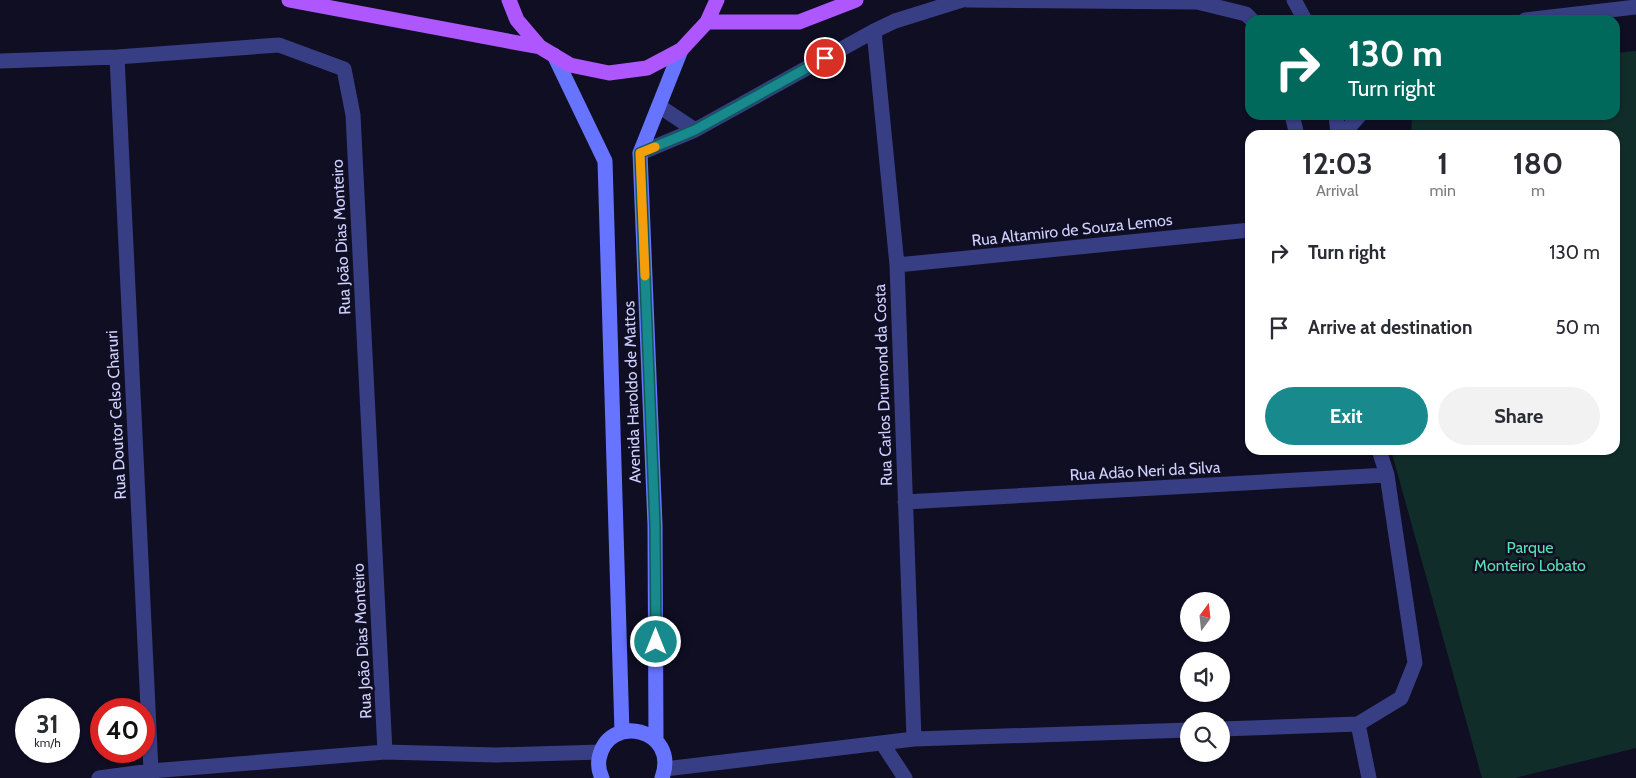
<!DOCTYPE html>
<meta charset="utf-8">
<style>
:root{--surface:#fff;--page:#f2f2f3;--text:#2b2b33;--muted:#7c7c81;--accent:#18898c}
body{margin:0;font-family:Cabin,sans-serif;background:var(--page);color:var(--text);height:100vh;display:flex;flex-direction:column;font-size:19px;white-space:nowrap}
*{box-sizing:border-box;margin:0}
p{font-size:16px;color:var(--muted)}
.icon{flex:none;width:28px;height:28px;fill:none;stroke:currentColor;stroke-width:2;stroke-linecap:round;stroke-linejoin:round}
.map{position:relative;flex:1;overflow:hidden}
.sheet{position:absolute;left:1245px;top:130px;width:375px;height:325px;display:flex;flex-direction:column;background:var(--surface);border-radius:15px;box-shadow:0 1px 4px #0004}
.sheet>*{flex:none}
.banner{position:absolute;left:1245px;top:15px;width:375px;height:105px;border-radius:15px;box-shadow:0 1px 4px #0004;background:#00695c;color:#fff;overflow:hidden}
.needle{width:32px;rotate:15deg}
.tools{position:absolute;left:1180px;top:592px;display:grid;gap:10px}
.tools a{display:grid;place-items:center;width:50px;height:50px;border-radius:50%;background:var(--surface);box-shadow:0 1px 4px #0004;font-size:25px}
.speed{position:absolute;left:15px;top:698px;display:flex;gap:10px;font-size:25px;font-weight:700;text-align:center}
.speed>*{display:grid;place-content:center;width:65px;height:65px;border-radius:50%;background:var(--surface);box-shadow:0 1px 4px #0004;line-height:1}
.speed small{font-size:12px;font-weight:400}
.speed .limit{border:8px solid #d22;background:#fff;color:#111}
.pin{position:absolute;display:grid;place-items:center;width:42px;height:42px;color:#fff;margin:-21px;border:2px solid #fff;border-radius:50%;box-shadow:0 1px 5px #0007}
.me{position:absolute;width:55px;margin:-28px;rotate:0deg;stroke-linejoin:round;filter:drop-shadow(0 0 4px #0008)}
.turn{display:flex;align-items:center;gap:18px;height:105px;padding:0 20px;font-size:22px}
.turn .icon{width:65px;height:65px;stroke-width:2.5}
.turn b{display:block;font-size:35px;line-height:42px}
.eta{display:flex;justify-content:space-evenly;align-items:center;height:85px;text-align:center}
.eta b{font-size:30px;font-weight:800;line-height:35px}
.primary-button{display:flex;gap:10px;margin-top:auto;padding:10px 20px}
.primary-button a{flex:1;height:58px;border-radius:30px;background:var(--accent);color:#fff;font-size:20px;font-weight:800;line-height:58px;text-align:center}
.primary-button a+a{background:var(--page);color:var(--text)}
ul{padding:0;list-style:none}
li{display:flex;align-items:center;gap:15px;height:75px;padding:0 20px}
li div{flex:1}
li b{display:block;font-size:19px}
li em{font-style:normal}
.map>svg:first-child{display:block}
</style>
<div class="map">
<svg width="1636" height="778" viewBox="0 0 1636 778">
<rect width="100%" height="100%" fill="#0f0e23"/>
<!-- green -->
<path fill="#112d29" d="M 1636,51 L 1636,748 L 1515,778 L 1482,778 L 1391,450 L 1615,450 L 1615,135 L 1411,135 L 1412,115 L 1615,115 L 1615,53 Z"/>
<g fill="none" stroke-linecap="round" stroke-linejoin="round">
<!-- lane -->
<path stroke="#383e83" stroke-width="15" d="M 1525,20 L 1636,7
M 1342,135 L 1360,115"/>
<!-- street -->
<path stroke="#383e83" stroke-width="15" d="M 967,0 L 1197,2 L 1246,14 L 1252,20
M 1294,0 L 1305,20
M 874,31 L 897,265 L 914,739
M 117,57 L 151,771
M 0,61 L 117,57 L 279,45 L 344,69 L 353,115 L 385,752
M 659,106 L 695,130
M 1292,115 L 1297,135
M 1336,115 L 1338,135
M 640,153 L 695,130 L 874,31 L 895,21 L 962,0
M 897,265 L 1250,230
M 905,502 L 1387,475
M 1358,724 L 1401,698 L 1415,663 L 1387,475 L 1379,450
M 1358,724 L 1369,778
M 1221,729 L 1358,724
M 882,743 L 905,778
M 665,769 L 914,739 L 1189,730
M 99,778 L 151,771 L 385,752 L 496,755 L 601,752"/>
<!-- secondary -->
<path stroke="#6774ff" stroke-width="15" d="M 554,55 L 605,161 L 622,732
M 656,740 L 655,525 L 640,153 L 681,50
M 602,778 C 599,772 598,765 599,759 C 607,712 680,728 662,778"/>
<!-- primary -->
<path stroke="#ae57ff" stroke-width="15" d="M 289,0 L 540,47
M 509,0 L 517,20 L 540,47 L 570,65 L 609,73 L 647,68 L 681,50 L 707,22 L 717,0
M 707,22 L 799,22 L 856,0"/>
</g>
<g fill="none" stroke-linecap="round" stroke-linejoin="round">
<defs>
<path id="route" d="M 656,642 L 655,525 L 640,153 L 695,130 L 825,58"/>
</defs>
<!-- route casing -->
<use href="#route" stroke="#10595b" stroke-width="12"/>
<!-- route -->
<use href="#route" stroke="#18898c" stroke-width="9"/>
<!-- slow -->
<path stroke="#f59e0b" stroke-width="9" d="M 645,276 L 640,153 L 655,147"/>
</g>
<g text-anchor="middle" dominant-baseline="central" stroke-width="5" stroke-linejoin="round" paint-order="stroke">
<!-- street labels -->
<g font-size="16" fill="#d0d0ff" stroke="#0f0e23">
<text transform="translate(1072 230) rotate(-6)">Rua Altamiro de Souza Lemos</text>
<text transform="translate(341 237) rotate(-93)">Rua João Dias Monteiro</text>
<text transform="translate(883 385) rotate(-92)">Rua Carlos Drumond da Costa</text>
<text transform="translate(632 392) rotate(-92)">Avenida Haroldo de Mattos</text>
<text transform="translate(116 415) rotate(-93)">Rua Doutor Celso Charuri</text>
<text transform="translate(1145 471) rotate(-3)">Rua Adão Neri da Silva</text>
<text transform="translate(362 641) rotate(-93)">Rua João Dias Monteiro</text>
</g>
<!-- park labels -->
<g font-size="16" fill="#5be0b0" stroke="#0f0e23">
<text x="1530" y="547">Parque<tspan x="1530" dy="18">Monteiro Lobato</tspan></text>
</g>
</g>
</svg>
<div class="tools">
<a><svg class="needle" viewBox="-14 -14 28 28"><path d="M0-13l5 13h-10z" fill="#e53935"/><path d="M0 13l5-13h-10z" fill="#7c7c81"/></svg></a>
<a><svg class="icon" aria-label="sound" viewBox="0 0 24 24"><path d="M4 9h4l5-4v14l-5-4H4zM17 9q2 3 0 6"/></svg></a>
<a><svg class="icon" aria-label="search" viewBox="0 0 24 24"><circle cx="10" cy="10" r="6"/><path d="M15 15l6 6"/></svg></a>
</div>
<div class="speed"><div>31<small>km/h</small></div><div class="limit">40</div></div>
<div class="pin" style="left:825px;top:58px;background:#d93025"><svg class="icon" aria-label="arrive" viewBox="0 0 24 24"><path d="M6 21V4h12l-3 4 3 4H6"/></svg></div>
<svg class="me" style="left:656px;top:642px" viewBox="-20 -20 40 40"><circle r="17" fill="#18898c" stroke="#fff" stroke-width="3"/><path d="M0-11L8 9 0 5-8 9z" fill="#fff"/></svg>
<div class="banner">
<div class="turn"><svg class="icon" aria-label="right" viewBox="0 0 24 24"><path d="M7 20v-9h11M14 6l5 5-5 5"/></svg><div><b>130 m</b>Turn right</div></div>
</div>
<section class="sheet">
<div class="eta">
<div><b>12:03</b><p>Arrival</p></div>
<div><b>1</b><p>min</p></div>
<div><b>180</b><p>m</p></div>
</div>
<ul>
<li><svg class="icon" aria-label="right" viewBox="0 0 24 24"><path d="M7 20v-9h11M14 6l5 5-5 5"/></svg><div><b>Turn right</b></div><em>130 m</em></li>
<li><svg class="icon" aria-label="arrive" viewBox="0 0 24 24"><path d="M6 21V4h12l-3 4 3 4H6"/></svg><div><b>Arrive at destination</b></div><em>50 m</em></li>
</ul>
<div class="primary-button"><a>Exit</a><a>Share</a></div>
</section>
</div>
